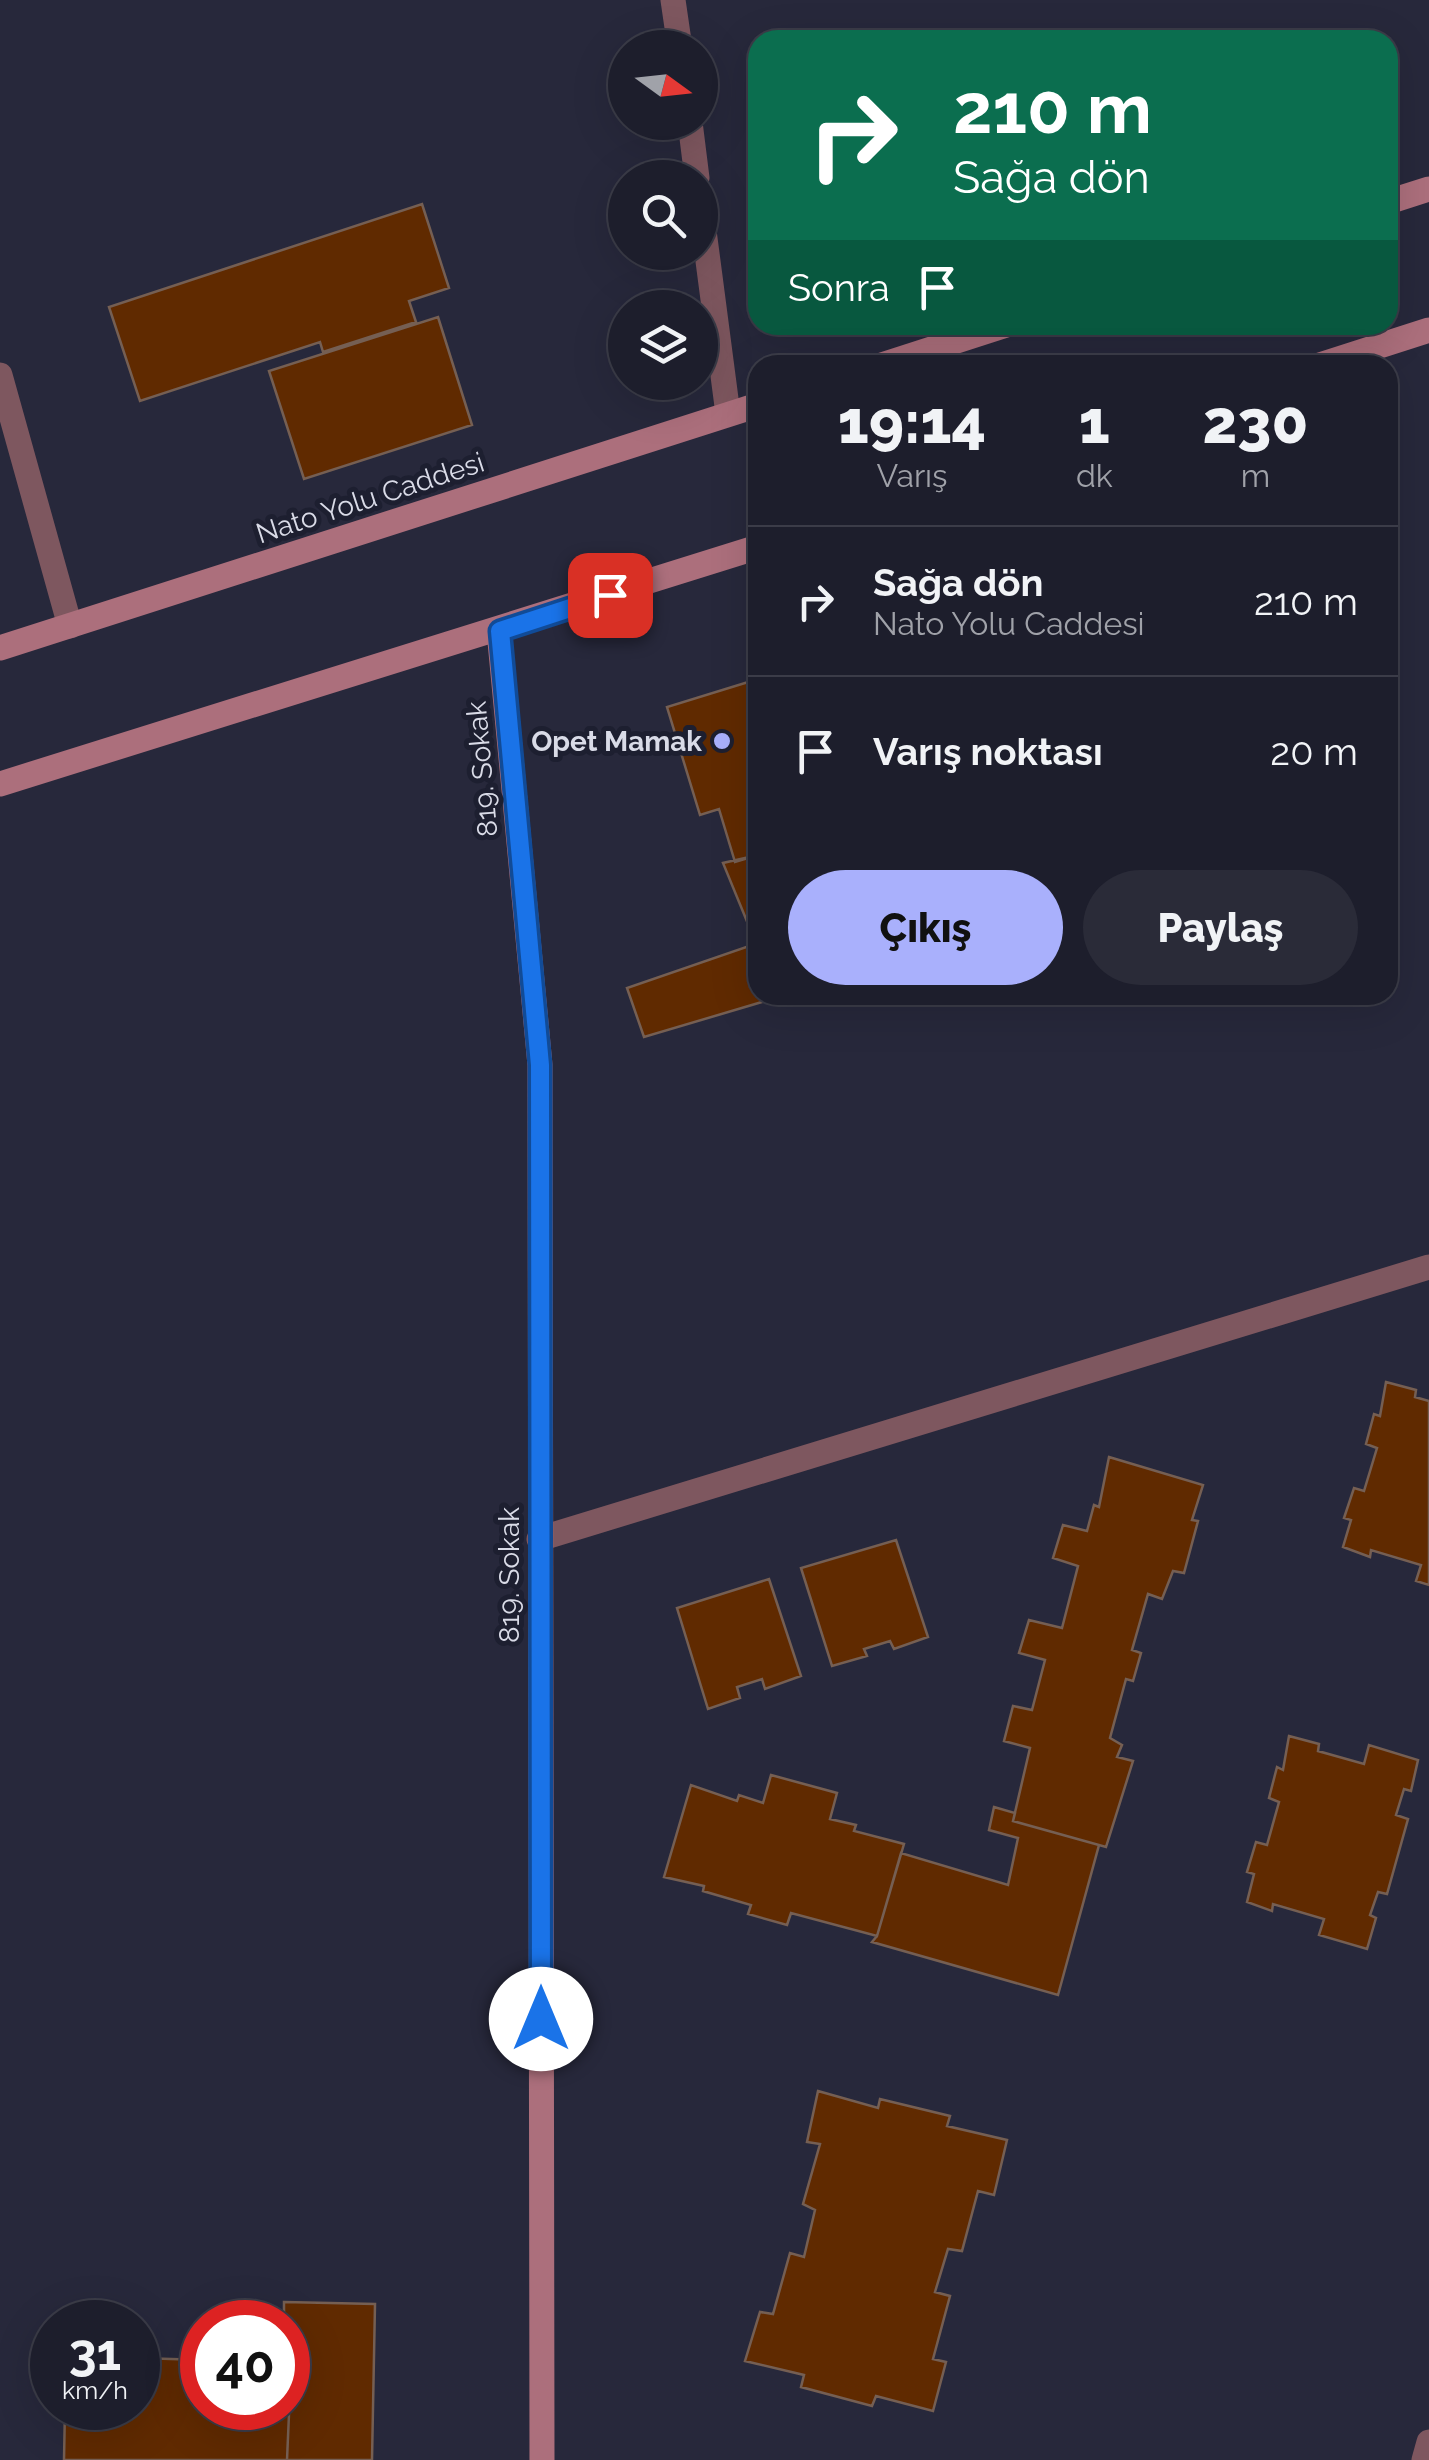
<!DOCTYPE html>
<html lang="tr">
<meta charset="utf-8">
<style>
:root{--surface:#1d1e2c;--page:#2a2b38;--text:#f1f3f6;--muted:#a0a2a9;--line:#3b3c48;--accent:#a9b0fc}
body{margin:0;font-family:Raleway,sans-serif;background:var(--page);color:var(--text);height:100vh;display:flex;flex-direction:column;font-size:38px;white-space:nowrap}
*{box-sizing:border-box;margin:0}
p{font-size:32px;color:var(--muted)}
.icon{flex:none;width:55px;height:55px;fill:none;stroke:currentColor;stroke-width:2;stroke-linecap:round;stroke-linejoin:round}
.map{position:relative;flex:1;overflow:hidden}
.panel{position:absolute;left:748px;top:355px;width:650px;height:650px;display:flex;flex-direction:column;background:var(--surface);border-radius:30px;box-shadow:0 10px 40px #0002,0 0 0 2px var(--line)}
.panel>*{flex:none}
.guide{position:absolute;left:748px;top:30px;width:650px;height:305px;border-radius:30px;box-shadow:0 10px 40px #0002,0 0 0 2px var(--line);background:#0b6e4f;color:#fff;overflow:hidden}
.needle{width:65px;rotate:105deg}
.fabs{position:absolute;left:608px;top:30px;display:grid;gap:20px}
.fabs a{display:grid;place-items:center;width:110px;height:110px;border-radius:50%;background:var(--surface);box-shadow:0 10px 40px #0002,0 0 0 2px var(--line);font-size:50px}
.speed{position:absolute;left:30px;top:2300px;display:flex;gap:20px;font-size:50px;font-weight:700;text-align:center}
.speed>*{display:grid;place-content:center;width:130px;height:130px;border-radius:50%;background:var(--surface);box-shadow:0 10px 40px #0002,0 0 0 2px var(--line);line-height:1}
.speed small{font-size:25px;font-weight:400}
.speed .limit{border:15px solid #d22;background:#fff;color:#111}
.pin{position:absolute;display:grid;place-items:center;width:85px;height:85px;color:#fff;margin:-42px;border-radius:20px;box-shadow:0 5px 15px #0006}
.me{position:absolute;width:110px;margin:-55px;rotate:0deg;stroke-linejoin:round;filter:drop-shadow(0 0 8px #0008)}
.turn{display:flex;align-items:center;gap:35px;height:210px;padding:0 40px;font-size:45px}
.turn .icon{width:130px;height:130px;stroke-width:2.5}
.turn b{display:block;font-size:70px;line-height:85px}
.then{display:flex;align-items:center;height:95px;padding:0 40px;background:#0003;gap:20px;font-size:38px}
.eta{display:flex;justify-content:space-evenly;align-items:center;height:170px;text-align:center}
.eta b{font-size:60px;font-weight:800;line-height:70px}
.primary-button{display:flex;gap:20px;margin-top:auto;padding:20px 40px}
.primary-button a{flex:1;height:115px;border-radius:60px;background:var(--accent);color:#111;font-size:40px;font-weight:800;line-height:115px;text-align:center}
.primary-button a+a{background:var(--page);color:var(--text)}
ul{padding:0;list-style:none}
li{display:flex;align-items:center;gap:30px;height:150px;padding:0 40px;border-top:2px solid var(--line)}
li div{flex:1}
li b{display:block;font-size:38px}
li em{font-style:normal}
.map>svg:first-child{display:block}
</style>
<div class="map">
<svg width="1429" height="2460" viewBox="0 0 1429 2460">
<rect width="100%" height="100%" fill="#27283b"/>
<!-- building -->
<path fill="#602a00" stroke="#755f53" stroke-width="2.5" d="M 422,204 L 449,288 L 409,301 L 416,322 L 323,352 L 320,342 L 140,401 L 109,307 Z
M 438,317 L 472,425 L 304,479 L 269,371 Z
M 758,679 L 758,855 L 735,862 L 719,809 L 700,815 L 667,707 Z
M 758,855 L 758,935 L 753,936 L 723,863 Z
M 752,945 L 758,961 L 758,995 L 770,995 L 772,999 L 644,1037 L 627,988 Z
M 1386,1382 L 1416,1390 L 1415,1397 L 1429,1401 L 1429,1585 L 1416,1581 L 1421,1565 L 1371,1550 L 1370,1557 L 1343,1547 L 1351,1520 L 1344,1518 L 1354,1488 L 1364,1491 L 1377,1448 L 1366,1444 L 1374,1414 L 1380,1416 Z
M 1109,1457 L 1203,1485 L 1192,1520 L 1198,1521 L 1184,1573 L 1173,1571 L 1162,1599 L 1148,1594 L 1132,1650 L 1141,1653 L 1133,1681 L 1126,1679 L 1110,1738 L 1122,1745 L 1117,1757 L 1133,1761 L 1106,1847 L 1013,1821 L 1030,1748 L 1004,1741 L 1013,1706 L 1032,1710 L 1045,1660 L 1019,1653 L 1029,1620 L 1062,1628 L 1078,1566 L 1053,1558 L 1063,1525 L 1087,1531 L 1094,1505 L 1099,1507 Z
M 896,1540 L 928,1637 L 894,1649 L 890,1641 L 864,1649 L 867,1656 L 832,1666 L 801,1568 Z
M 769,1579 L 801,1676 L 765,1689 L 762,1679 L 737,1687 L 740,1698 L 708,1709 L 677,1608 Z
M 1289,1736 L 1319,1744 L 1318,1751 L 1364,1764 L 1369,1745 L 1418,1760 L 1411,1791 L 1404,1789 L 1396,1815 L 1408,1819 L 1387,1894 L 1378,1892 L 1370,1915 L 1376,1918 L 1367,1949 L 1319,1935 L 1324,1919 L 1273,1904 L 1272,1911 L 1247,1902 L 1254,1874 L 1247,1872 L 1256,1842 L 1267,1845 L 1279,1802 L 1269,1798 L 1277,1767 L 1283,1770 Z
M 771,1775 L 837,1793 L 830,1819 L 856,1825 L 854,1831 L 904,1844 L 877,1936 L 791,1913 L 787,1925 L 748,1914 L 751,1905 L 703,1891 L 704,1886 L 664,1877 L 691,1785 L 737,1801 L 739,1795 L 763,1803 Z
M 994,1807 L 1015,1813 L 1013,1821 L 1099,1845 L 1058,1995 L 872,1942 L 877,1936 L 901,1853 L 1008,1885 L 1018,1838 L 989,1830 Z
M 818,2091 L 878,2108 L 880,2099 L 950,2116 L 947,2126 L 1007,2140 L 994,2195 L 978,2191 L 962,2251 L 948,2249 L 935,2292 L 950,2296 L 933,2359 L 946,2362 L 933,2411 L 876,2396 L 872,2406 L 801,2387 L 804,2375 L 745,2361 L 760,2312 L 773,2314 L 790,2253 L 804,2257 L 815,2210 L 803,2204 L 820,2144 L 807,2142 Z
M 284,2302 L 375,2304 L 372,2460 L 287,2460 L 289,2414 L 284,2415 L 284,2408 L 288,2408 L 288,2322 L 284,2322 Z
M 139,2358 L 202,2360 L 202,2408 L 284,2408 L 284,2415 L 289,2414 L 287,2460 L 64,2460 L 65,2408 L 138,2408 Z"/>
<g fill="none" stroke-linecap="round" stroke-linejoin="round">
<!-- street -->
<path stroke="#7e575f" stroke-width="25" d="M 673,0 L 680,48
M 690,122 L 697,178
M 700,200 L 728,414
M 0,375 L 70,626
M 539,1539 L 1429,1267
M 1424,2460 L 1429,2442"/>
<!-- secondary -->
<path stroke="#ac6f7c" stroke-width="25" d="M 1388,202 L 1429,189
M 882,365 L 1006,325
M 1320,365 L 1429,330
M 499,631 L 540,1065 L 542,2460
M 0,648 L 758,405
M 0,784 L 758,547"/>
</g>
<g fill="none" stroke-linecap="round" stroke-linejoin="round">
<defs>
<path id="route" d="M 541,2019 L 540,1065 L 500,631 L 610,595"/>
</defs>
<!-- route casing -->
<use href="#route" stroke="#114b97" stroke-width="25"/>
<!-- route -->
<use href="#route" stroke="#1a73e8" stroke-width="18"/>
</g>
<!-- markers -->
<circle fill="#a9b0fc" stroke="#1d1f30" stroke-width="4" cx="722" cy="741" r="10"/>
<g text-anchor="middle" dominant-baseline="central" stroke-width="10" stroke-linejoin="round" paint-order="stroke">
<!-- street labels -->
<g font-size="28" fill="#d9dbe7" stroke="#1d1f30">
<text transform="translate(370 498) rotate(-18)">Nato Yolu Caddesi</text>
<text transform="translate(482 769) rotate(-95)">819. Sokak</text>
<text transform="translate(509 1575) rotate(-90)">819. Sokak</text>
</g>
<!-- poi labels -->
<g font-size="28" font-weight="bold" fill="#d9dbe7" stroke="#1d1f30" text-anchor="end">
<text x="702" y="741">Opet Mamak</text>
</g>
</g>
</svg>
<div class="fabs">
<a><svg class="needle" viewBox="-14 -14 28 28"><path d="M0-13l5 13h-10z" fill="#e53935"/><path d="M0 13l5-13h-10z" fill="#a0a2a9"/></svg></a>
<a><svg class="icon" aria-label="search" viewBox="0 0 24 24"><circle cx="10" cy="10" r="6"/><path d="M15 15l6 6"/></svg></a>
<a><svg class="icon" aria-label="layers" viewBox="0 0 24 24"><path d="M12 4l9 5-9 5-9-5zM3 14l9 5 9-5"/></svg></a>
</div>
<div class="speed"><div>31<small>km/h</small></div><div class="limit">40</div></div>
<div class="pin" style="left:610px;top:595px;background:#d93025"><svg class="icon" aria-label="arrive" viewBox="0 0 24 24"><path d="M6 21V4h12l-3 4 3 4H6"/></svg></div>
<svg class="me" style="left:541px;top:2019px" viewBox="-20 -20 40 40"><circle r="19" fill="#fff"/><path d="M0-13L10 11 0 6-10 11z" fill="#1a73e8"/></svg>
<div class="guide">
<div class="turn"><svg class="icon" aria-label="right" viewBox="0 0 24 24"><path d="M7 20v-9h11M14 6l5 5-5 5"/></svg><div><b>210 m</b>Sağa dön</div></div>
<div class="then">Sonra<svg class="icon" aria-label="arrive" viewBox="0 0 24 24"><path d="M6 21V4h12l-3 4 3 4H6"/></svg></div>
</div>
<section class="panel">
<div class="eta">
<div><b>19:14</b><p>Varış</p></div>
<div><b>1</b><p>dk</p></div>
<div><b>230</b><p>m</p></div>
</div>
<ul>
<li><svg class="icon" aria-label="right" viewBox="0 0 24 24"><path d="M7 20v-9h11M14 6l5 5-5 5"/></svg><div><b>Sağa dön</b><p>Nato Yolu Caddesi</p></div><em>210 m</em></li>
<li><svg class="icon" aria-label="arrive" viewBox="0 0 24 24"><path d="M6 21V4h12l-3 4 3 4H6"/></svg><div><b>Varış noktası</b></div><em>20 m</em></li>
</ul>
<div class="primary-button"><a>Çıkış</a><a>Paylaş</a></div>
</section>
</div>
